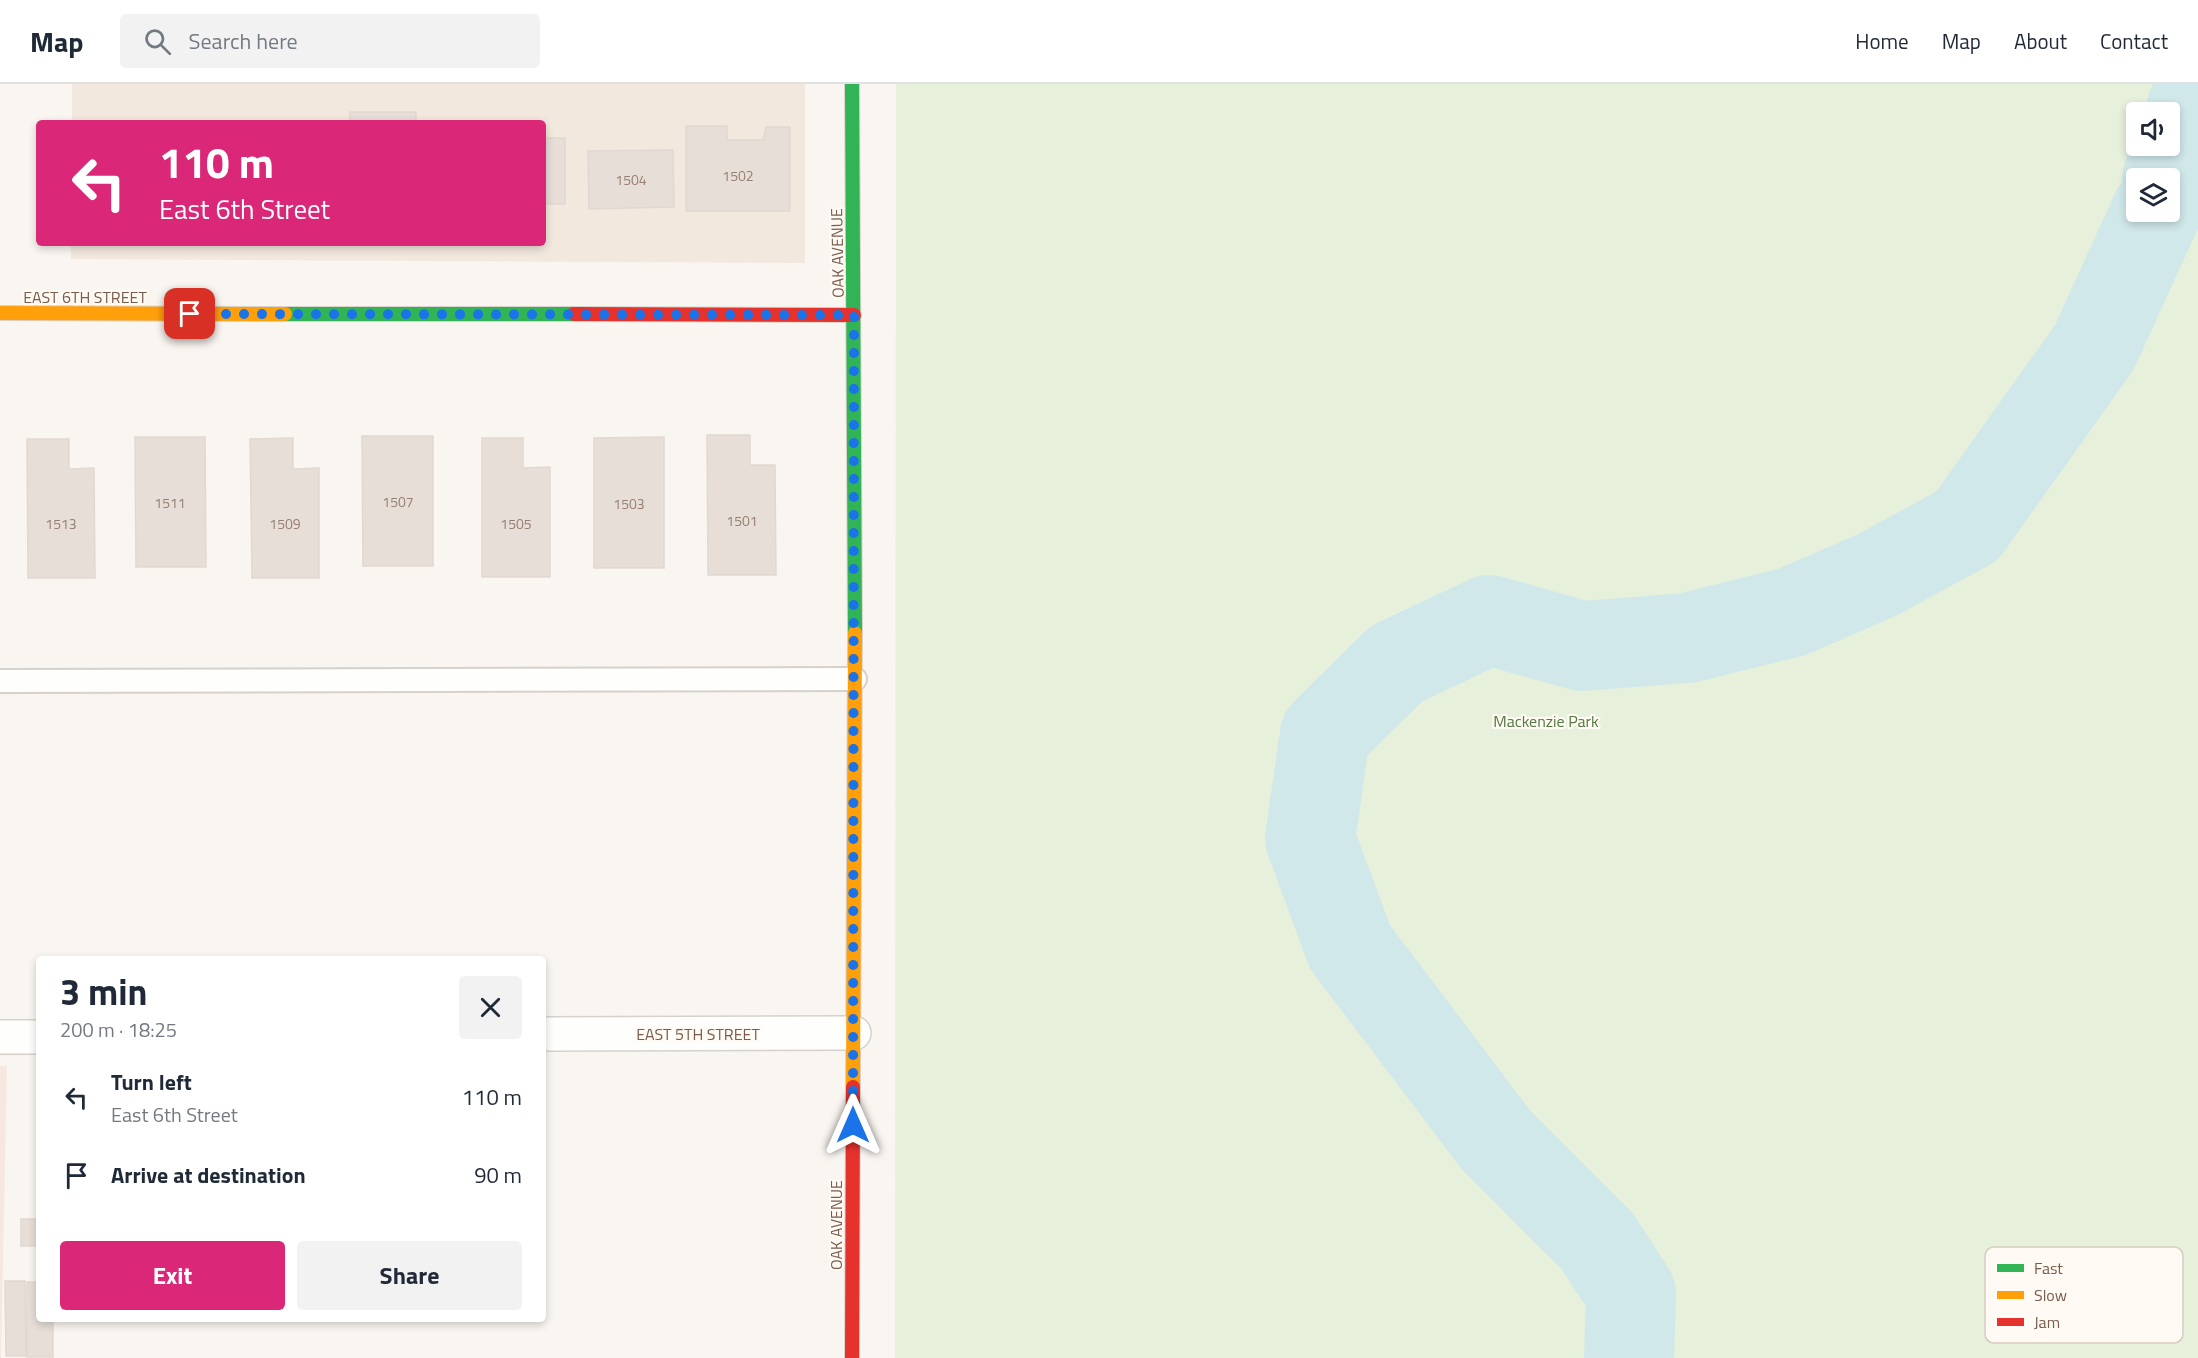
<!DOCTYPE html>
<meta charset="utf-8">
<style>
:root{--surface:#fff;--page:#f2f2f3;--text:#1f2937;--muted:#747a83;--line:#e0e1e3;--accent:#db2777}
body{margin:0;font-family:"Titillium Web",sans-serif;background:var(--page);color:var(--text);height:100vh;display:flex;flex-direction:column;font-size:22px;white-space:nowrap}
*{box-sizing:border-box;margin:0}
p{font-size:20px;color:var(--muted)}
.icon{flex:none;width:33px;height:33px;fill:none;stroke:currentColor;stroke-width:2;stroke-linecap:round;stroke-linejoin:round}
.map{position:relative;flex:1;overflow:hidden}
.side{position:absolute;left:36px;top:872px;width:510px;height:366px;display:flex;flex-direction:column;background:var(--surface);border-radius:6px;box-shadow:0 3px 9px #0003}
.side>*{flex:none}
.hud{position:absolute;left:36px;top:36px;width:510px;height:126px;border-radius:6px;box-shadow:0 3px 9px #0003;background:#db2777;color:#fff;overflow:hidden}
.controls{position:absolute;left:2126px;top:18px;display:grid;gap:12px}
.controls a{display:grid;place-items:center;width:54px;height:54px;border-radius:6px;background:var(--surface);box-shadow:0 3px 9px #0003;font-size:30px}
.pin{position:absolute;display:grid;place-items:center;width:51px;height:51px;color:#fff;margin:-26px;border-radius:12px;box-shadow:0 3px 9px #0006}
.me{position:absolute;width:66px;margin:-33px;rotate:0deg;stroke-linejoin:round;filter:drop-shadow(0 0 4px #0008)}
.turn{display:flex;align-items:center;gap:21px;height:126px;padding:0 24px;font-size:27px}
.turn .icon{width:78px;height:78px;stroke-width:2.5}
.turn b{display:block;font-size:42px;line-height:51px}
.round{display:grid;place-items:center;flex:none;width:63px;height:63px;border-radius:6px;background:var(--page)}
.head{display:flex;align-items:center;justify-content:space-between;height:102px;padding:0 24px}
h1{font-size:36px;font-weight:700;line-height:45px}
.action{display:flex;gap:12px;margin-top:auto;padding:12px 24px}
.action a{flex:1;height:69px;border-radius:6px;background:var(--accent);color:#fff;font-size:24px;font-weight:700;line-height:69px;text-align:center}
.action a+a{background:var(--page);color:var(--text)}
ul{padding:0;list-style:none}
li{display:flex;align-items:center;gap:18px;height:78px;padding:0 24px}
li div{flex:1}
li b{display:block;font-size:22px}
li em{font-style:normal}
header{display:flex;align-items:center;gap:36px;box-sizing:border-box;height:84px;padding:0 30px;background:var(--surface);border-bottom:2px solid var(--line)}
header strong{font-size:28px}
nav{display:flex;gap:33px;margin-inline-start:auto;font-size:21px}
.search{width:420px;height:54px;background:var(--page);display:flex;align-items:center;gap:15px;box-sizing:border-box;padding:0 21px;border-radius:6px;color:var(--muted);font-size:22px}
.map>svg:first-child{display:block}
</style>
<header>
<strong>Map</strong>
<div class="search"><svg class="icon" aria-label="search" viewBox="0 0 24 24"><circle cx="10" cy="10" r="6"/><path d="M15 15l6 6"/></svg>Search here</div>
<nav><a>Home</a><a>Map</a><a>About</a><a>Contact</a></nav>
</header>
<div class="map">
<svg width="2198" height="1274" viewBox="0 0 2198 1274">
<rect width="100%" height="100%" fill="#f9f5f0"/>
<!-- residential -->
<path fill="#f2e8de" d="M 72,0 L 805,0 L 805,179 L 71,175 L 71,159 L 543,159 L 543,39 L 72,39 Z"/>
<!-- commercial -->
<path fill="#f6e8e1" d="M 0,982 L 7,982 L 1,1274 L 0,1274 Z"/>
<!-- green -->
<path fill="#e7f0db" fill-rule="evenodd" d="M 896,0 L 2198,0 L 2198,1274 L 895,1274 ZM 2136,28 L 2169,28 L 2169,62 L 2136,62 ZM 2136,94 L 2169,94 L 2169,128 L 2136,128 Z"/>
<g fill="none" stroke-linecap="round" stroke-linejoin="round">
<!-- river -->
<path stroke="#d0e8ea" stroke-width="90" d="M 2167,94 L 2198,7
M 1629,1274 L 1631,1209 L 1597,1157 L 1496,1056 L 1350,863 L 1310,755 L 1325,650 L 1396,580 L 1489,536 L 1582,562 L 1687,554 L 1792,528 L 1877,491 L 1967,442 L 2094,264 L 2156,128"/>
</g>
<!-- building -->
<path fill="#e6ded7" stroke="#e2d8d2" stroke-width="1.5" d="M 350,28 L 416,28 L 416,39 L 350,39 Z
M 686,42 L 727,42 L 727,56 L 763,56 L 766,43 L 790,43 L 790,127 L 686,127 Z
M 543,54 L 565,54 L 565,120 L 543,120 Z
M 673,66 L 674,123 L 589,125 L 588,67 Z
M 707,351 L 750,351 L 750,381 L 775,381 L 776,491 L 708,491 Z
M 362,352 L 433,352 L 433,482 L 363,482 Z
M 135,353 L 205,353 L 206,483 L 136,483 Z
M 664,353 L 664,484 L 594,484 L 594,354 Z
M 293,354 L 293,385 L 319,384 L 319,494 L 252,494 L 250,355 Z
M 482,354 L 523,354 L 523,384 L 550,383 L 550,493 L 482,493 Z
M 27,355 L 69,355 L 69,385 L 94,384 L 95,494 L 28,494 Z
M 21,1135 L 39,1135 L 39,1162 L 21,1162 Z
M 5,1197 L 25,1197 L 26,1272 L 6,1272 Z
M 27,1198 L 39,1198 L 39,1234 L 53,1234 L 53,1273 L 27,1273 Z"/>
<g fill="none" stroke-linecap="round" stroke-linejoin="round">
<defs>
<path id="lane" d="M 0,597 L 855,595"/>
<path id="street" d="M 543,950 L 854,949
M 0,953 L 39,953"/>
<path id="fast" d="M 852,0 L 855,549
M 285,230 L 574,230"/>
<path id="slow" d="M 0,229 L 285,230
M 853,1003 L 855,549"/>
<path id="jam" d="M 574,230 L 854,231
M 852,1274 L 853,1003"/>
</defs>
<!-- lane casing -->
<use href="#lane" stroke="#d7d1cb" stroke-width="26"/>
<!-- street casing -->
<use href="#street" stroke="#d7d1cb" stroke-width="36"/>
<!-- fast casing -->
<use href="#fast" stroke="#d9d2cb" stroke-width="16"/>
<!-- slow casing -->
<use href="#slow" stroke="#d9d2cb" stroke-width="16"/>
<!-- jam casing -->
<use href="#jam" stroke="#d9d2cb" stroke-width="16"/>
<!-- lane -->
<use href="#lane" stroke="#fefefd" stroke-width="22"/>
<!-- street -->
<use href="#street" stroke="#fefefd" stroke-width="33"/>
<!-- fast -->
<use href="#fast" stroke="#30b455" stroke-width="14"/>
<!-- slow -->
<use href="#slow" stroke="#ff9f0a" stroke-width="14"/>
<!-- jam -->
<use href="#jam" stroke="#e5322d" stroke-width="14"/>
</g>
<g fill="none" stroke-linecap="round" stroke-linejoin="round">
<!-- route -->
<path stroke="#1a73e8" stroke-width="10" stroke-dasharray="0 18" d="M 190,230 L 854,231 L 853,1041"/>
</g>
<g text-anchor="middle" dominant-baseline="central" stroke-width="4.5" stroke-linejoin="round" paint-order="stroke">
<!-- number labels -->
<g font-size="14" fill="#977e72">
<text x="738" y="91">1502</text>
<text x="631" y="95">1504</text>
<text x="398" y="417">1507</text>
<text x="170" y="418">1511</text>
<text x="629" y="419">1503</text>
<text x="742" y="436">1501</text>
<text x="61" y="439">1513</text>
<text x="285" y="439">1509</text>
<text x="516" y="439">1505</text>
</g>
<!-- street labels -->
<g font-size="16" fill="#7a5c4d" stroke="#fffaf3">
<text transform="translate(837 169) rotate(-91)">OAK AVENUE</text>
<text x="85" y="213">EAST 6TH STREET</text>
<text x="698" y="950">EAST 5TH STREET</text>
<text transform="translate(836 1141) rotate(-90)">OAK AVENUE</text>
</g>
<!-- park labels -->
<g font-size="16" fill="#537a41" stroke="#fffaf3">
<text x="1546" y="637">Mackenzie Park</text>
</g>
</g>
<!-- legend -->
<rect x="1985" y="1163" width="198" height="96" rx="9" fill="#fffaf3" stroke="#d7cbc1" stroke-width="1.5"/>
<rect x="1997" y="1180" width="27" height="8" fill="#30b455"/>
<rect x="1997" y="1207" width="27" height="8" fill="#ff9f0a"/>
<rect x="1997" y="1234" width="27" height="8" fill="#e5322d"/>
<g font-size="16" fill="#7a5c4d">
<text x="2034" y="1190">Fast</text>
<text x="2034" y="1217">Slow</text>
<text x="2034" y="1244">Jam</text>
</g>
</svg>
<div class="controls">
<a><svg class="icon" aria-label="sound" viewBox="0 0 24 24"><path d="M4 9h4l5-4v14l-5-4H4zM17 9q2 3 0 6"/></svg></a>
<a><svg class="icon" aria-label="layers" viewBox="0 0 24 24"><path d="M12 4l9 5-9 5-9-5zM3 14l9 5 9-5"/></svg></a>
</div>
<div class="pin" style="left:190px;top:230px;background:#d93025"><svg class="icon" aria-label="arrive" viewBox="0 0 24 24"><path d="M6 21V4h12l-3 4 3 4H6"/></svg></div>
<svg class="me" style="left:853px;top:1041px" viewBox="-20 -20 40 40"><path d="M0-17L14 15 0 8-14 15z" fill="#1a73e8" stroke="#fff" stroke-width="4"/></svg>
<div class="hud">
<div class="turn"><svg class="icon" aria-label="left" viewBox="0 0 24 24"><path d="M17 20v-9H6M10 6l-5 5 5 5"/></svg><div><b>110 m</b>East 6th Street</div></div>
</div>
<section class="side">
<div class="head"><div><h1>3 min</h1><p>200 m · 18:25</p></div><a class="round"><svg class="icon" aria-label="close" viewBox="0 0 24 24"><path d="M6 6l12 12M18 6L6 18"/></svg></a></div>
<ul>
<li><svg class="icon" aria-label="left" viewBox="0 0 24 24"><path d="M17 20v-9H6M10 6l-5 5 5 5"/></svg><div><b>Turn left</b><p>East 6th Street</p></div><em>110 m</em></li>
<li><svg class="icon" aria-label="arrive" viewBox="0 0 24 24"><path d="M6 21V4h12l-3 4 3 4H6"/></svg><div><b>Arrive at destination</b></div><em>90 m</em></li>
</ul>
<div class="action"><a>Exit</a><a>Share</a></div>
</section>
</div>
